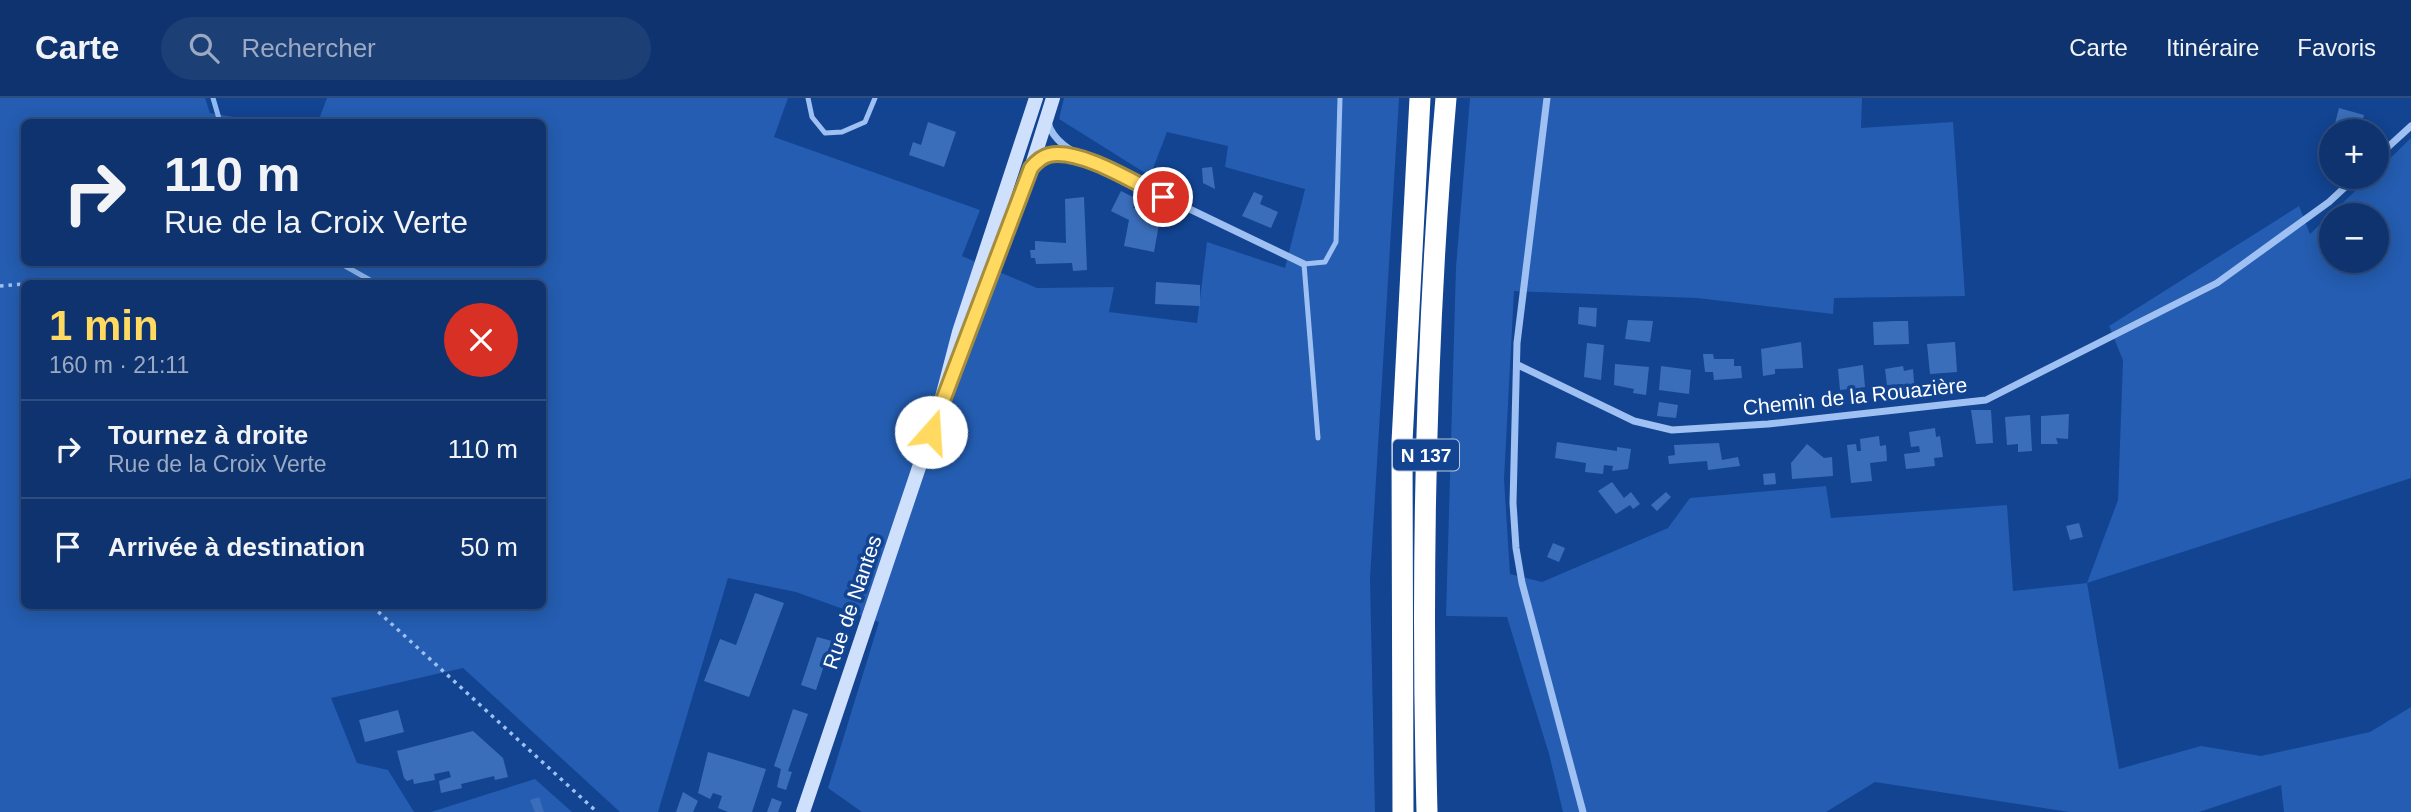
<!DOCTYPE html>
<html lang="fr">
<meta charset="utf-8">
<style>
:root{--surface:#0e336e;--page:#1c3f76;--text:#f1f3f6;--muted:#9baac2;--line:#2e4e81;--accent:#ffd960}
body{margin:0;font-family:Arial,sans-serif;background:var(--page);color:var(--text);height:100vh;display:flex;flex-direction:column;font-size:26px;white-space:nowrap}
*{box-sizing:border-box;margin:0}
p{font-size:23px;color:var(--muted)}
.icon{flex:none;width:38px;height:38px;fill:none;stroke:currentColor;stroke-width:2;stroke-linecap:round;stroke-linejoin:round}
.map{position:relative;flex:1;overflow:hidden}
.drawer{position:absolute;left:21px;top:182px;width:525px;height:329px;display:flex;flex-direction:column;background:var(--surface);border-radius:10px;box-shadow:0 4px 18px #0003,0 0 0 2px var(--line)}
.drawer>*{flex:none}
.guide{position:absolute;left:21px;top:21px;width:525px;height:147px;border-radius:10px;box-shadow:0 4px 18px #0003,0 0 0 2px var(--line);background:#0e336e;color:var(--text);overflow:hidden}
.controls{position:absolute;left:2319px;top:21px;display:grid;gap:14px}
.controls a{display:grid;place-items:center;width:70px;height:70px;border-radius:50%;background:var(--surface);box-shadow:0 4px 18px #0003,0 0 0 2px var(--line);font-size:35px}
.pin{position:absolute;display:grid;place-items:center;width:60px;height:60px;color:#fff;margin:-30px;border:4px solid #fff;border-radius:50%;box-shadow:0 2px 7px #0007}
.me{position:absolute;width:77px;margin:-38px;rotate:19deg;stroke-linejoin:round;filter:drop-shadow(0 0 5px #0008)}
.turn{display:flex;align-items:center;gap:24px;height:147px;padding:0 28px;font-size:32px}
.turn .icon{width:91px;height:91px;stroke-width:2.5}
.turn b{display:block;font-size:49px;line-height:60px}
.round{display:grid;place-items:center;flex:none;width:74px;height:74px;border-radius:37px;background:var(--page)}
.headline{display:flex;align-items:center;justify-content:space-between;height:119px;padding:0 28px}
h1{font-size:42px;font-weight:600;line-height:52px;color:var(--accent)}
ul{padding:0;list-style:none}
li{display:flex;align-items:center;gap:21px;height:98px;padding:0 28px;border-top:2px solid var(--line)}
li div{flex:1}
li b{display:block;font-size:26px}
li em{font-style:normal}
header{display:flex;align-items:center;gap:42px;box-sizing:border-box;height:98px;padding:0 35px;background:var(--surface);border-bottom:2px solid var(--line)}
header strong{font-size:33px}
nav{display:flex;gap:38px;margin-inline-start:auto;font-size:24px}
.search{width:490px;height:63px;background:var(--page);display:flex;align-items:center;gap:18px;box-sizing:border-box;padding:0 24px;border-radius:38px;color:var(--muted);font-size:26px}
.map>svg:first-child{display:block}
</style>
<header>
<strong>Carte</strong>
<div class="search"><svg class="icon" aria-label="search" viewBox="0 0 24 24"><circle cx="10" cy="10" r="6"/><path d="M15 15l6 6"/></svg>Rechercher</div>
<nav><a>Carte</a><a>Itinéraire</a><a>Favoris</a></nav>
</header>
<div class="map">
<svg width="2411" height="714" viewBox="0 0 2411 714">
<rect width="100%" height="100%" fill="#124492"/>
<!-- green -->
<path fill="#245db1" fill-rule="evenodd" d="M 0,0 L 205,0 L 210,15 L 258,23 L 24,24 L 24,164 L 542,164 L 542,24 L 318,24 L 327,0 L 788,0 L 774,39 L 980,112 L 962,158 L 1037,190 L 1114,189 L 1109,214 L 1197,225 L 1207,144 L 1285,170 L 1305,91 L 1225,69 L 1228,48 L 1167,34 L 1150,78 L 1059,21 L 1064,0 L 1399,0 L 1370,481 L 1375,714 L 862,714 L 828,690 L 879,524 L 796,494 L 728,480 L 658,714 L 620,714 L 463,570 L 331,600 L 357,665 L 388,672 L 414,714 L 0,714 ZM 24,186 L 542,186 L 542,508 L 24,508 Z
M 1470,0 L 1862,0 L 1861,30 L 1953,24 L 1965,198 L 1834,200 L 1833,216 L 1697,200 L 1514,193 L 1504,381 L 1510,476 L 1542,484 L 1668,430 L 1690,400 L 1826,388 L 1831,420 L 2007,407 L 2013,493 L 2087,485 L 2118,402 L 2123,262 L 2109,228 L 2299,108 L 2310,136 L 2370,79 L 2376,79 L 2377,73 L 2411,40 L 2411,380 L 2087,485 L 2119,671 L 2201,648 L 2261,658 L 2370,634 L 2411,609 L 2411,714 L 2284,714 L 2281,687 L 2199,714 L 2069,714 L 1875,684 L 1826,714 L 1563,714 L 1549,656 L 1507,519 L 1446,518 L 1456,169 ZM 2331,117 L 2376,117 L 2376,163 L 2331,163 Z
M 535,681 L 572,714 L 431,714 Z"/>
<g fill="none" stroke-linecap="round" stroke-linejoin="round">
<!-- stream -->
<path stroke="#90baf6" stroke-width="5" d="M 213,0 L 220,24
M 338,164 L 377,186"/>
</g>
<!-- building -->
<path fill="#3b6eba" d="M 2339,10 L 2364,17 L 2360,33 L 2333,33 Z
M 928,24 L 956,34 L 944,69 L 909,57 L 913,44 L 921,47 Z
M 1212,69 L 1215,91 L 1203,85 L 1202,70 Z
M 1121,93 L 1137,101 L 1133,110 L 1161,115 L 1154,154 L 1124,148 L 1129,122 L 1111,113 Z
M 1254,94 L 1263,98 L 1260,106 L 1278,114 L 1271,130 L 1242,118 Z
M 1084,99 L 1087,172 L 1073,173 L 1072,165 L 1036,166 L 1035,160 L 1031,160 L 1030,152 L 1035,152 L 1035,143 L 1066,145 L 1065,101 Z
M 1156,184 L 1200,187 L 1200,208 L 1155,206 Z
M 1579,209 L 1597,210 L 1596,229 L 1578,226 Z
M 1628,222 L 1653,223 L 1650,244 L 1625,241 Z
M 1896,223 L 1908,223 L 1909,246 L 1874,247 L 1873,224 Z
M 1801,244 L 1803,270 L 1775,271 L 1775,276 L 1763,278 L 1761,251 Z
M 1955,244 L 1957,274 L 1930,276 L 1927,246 Z
M 1587,245 L 1604,247 L 1601,282 L 1584,279 Z
M 1703,256 L 1713,256 L 1714,261 L 1734,261 L 1734,268 L 1741,268 L 1742,280 L 1714,282 L 1713,274 L 1705,274 Z
M 1615,266 L 1649,269 L 1646,297 L 1633,295 L 1634,291 L 1614,287 Z
M 1863,267 L 1865,289 L 1840,292 L 1838,271 Z
M 1661,268 L 1691,272 L 1689,296 L 1659,292 Z
M 1903,268 L 1904,273 L 1913,271 L 1915,297 L 1904,299 L 1903,286 L 1887,287 L 1885,271 Z
M 1659,304 L 1678,307 L 1676,320 L 1657,318 Z
M 1971,312 L 1991,312 L 1993,345 L 1976,346 Z
M 2069,316 L 2068,341 L 2056,340 L 2058,346 L 2041,346 L 2041,318 Z
M 2030,317 L 2032,353 L 2018,354 L 2018,346 L 2007,347 L 2005,319 Z
M 1935,330 L 1936,339 L 1940,338 L 1943,359 L 1934,360 L 1935,368 L 1906,371 L 1904,356 L 1920,354 L 1919,348 L 1911,349 L 1909,334 Z
M 1879,338 L 1880,348 L 1886,347 L 1887,363 L 1870,365 L 1872,383 L 1851,385 L 1847,347 L 1856,346 L 1857,353 L 1861,353 L 1860,341 Z
M 1557,344 L 1617,353 L 1617,349 L 1631,351 L 1628,371 L 1612,373 L 1613,368 L 1604,367 L 1603,376 L 1585,374 L 1586,365 L 1555,360 Z
M 1719,345 L 1722,362 L 1738,359 L 1740,368 L 1708,372 L 1707,363 L 1669,366 L 1668,358 L 1675,357 L 1674,347 Z
M 1807,346 L 1824,360 L 1832,359 L 1833,378 L 1792,381 L 1791,365 Z
M 1775,375 L 1776,386 L 1764,387 L 1763,376 Z
M 1612,384 L 1624,400 L 1631,394 L 1640,406 L 1633,411 L 1630,407 L 1616,416 L 1598,393 Z
M 1666,394 L 1671,399 L 1657,413 L 1651,407 Z
M 2079,425 L 2083,439 L 2070,442 L 2066,428 Z
M 1553,445 L 1565,450 L 1559,464 L 1547,459 Z
M 755,495 L 784,505 L 749,599 L 704,583 L 720,541 L 736,547 Z
M 817,539 L 832,543 L 816,592 L 801,587 Z
M 793,611 L 808,616 L 788,673 L 792,674 L 786,692 L 777,689 L 781,671 L 774,668 Z
M 398,612 L 404,634 L 365,644 L 359,622 Z
M 473,633 L 503,660 L 508,679 L 495,682 L 494,678 L 461,686 L 462,690 L 441,695 L 439,683 L 451,679 L 449,673 L 434,676 L 435,682 L 414,686 L 413,681 L 407,683 L 404,680 L 397,653 Z
M 708,654 L 766,671 L 752,714 L 728,714 L 718,710 L 722,698 L 713,695 L 710,701 L 698,695 Z
M 683,694 L 698,703 L 693,714 L 676,714 Z
M 539,699 L 544,714 L 535,714 L 530,702 Z
M 772,700 L 782,704 L 778,714 L 767,714 Z"/>
<g fill="none" stroke-linecap="round" stroke-linejoin="round">
<!-- path -->
<path stroke="#9fc0f2" stroke-width="3.5" stroke-dasharray="3.5 5" stroke-linecap="butt" d="M 0,188 L 24,186
M 372,508 L 597,714"/>
<!-- lane -->
<path stroke="#9fc0f2" stroke-width="5" d="M 808,0 L 812,19 L 825,35 L 842,34 L 865,24 L 875,0
M 1318,340 L 1304,166 L 1325,164 L 1336,144 L 1340,0"/>
<!-- street -->
<path stroke="#9fc0f2" stroke-width="7" d="M 1547,0 L 1517,245 L 1513,405 L 1516,450 L 1522,485 L 1583,714
M 1048,24 C 1053,46 1078,56 1096,66 L 1304,166
M 2376,60 L 2411,28
M 1034,66 L 1051,57 L 1085,63
M 1518,267 L 1634,323 L 1672,332 L 1768,326 L 1986,302 L 2217,185 L 2329,104 L 2356,79"/>
<!-- secondary -->
<path stroke="#cee0fc" stroke-width="14" d="M 958,264 L 1031,70 L 1053,0
M 803,714 L 940,307 L 959,234 L 1036,0"/>
<!-- highway -->
<path stroke="#fff" stroke-width="21" d="M 1403,714 L 1402,344 L 1420,0
M 1427,714 C 1421,476 1425,237 1446,0"/>
</g>
<g fill="none" stroke-linecap="round" stroke-linejoin="round">
<defs>
<path id="route" d="M 931,334 L 1031,70 C 1036,64 1041,59 1049,57 C 1080,50 1135,85 1163,99"/>
</defs>
<!-- route casing -->
<use href="#route" stroke="#a68d3e" stroke-width="18"/>
<!-- route -->
<use href="#route" stroke="#ffd960" stroke-width="12"/>
</g>
<g text-anchor="middle" dominant-baseline="central" stroke-width="7" stroke-linejoin="round" paint-order="stroke">
<!-- shield labels -->
<rect fill="#124492" stroke="#b8c7de" stroke-width="2" x="1393" y="341.5" width="66" height="31" rx="5"/>
<g font-size="19" font-weight="bold" fill="#fff">
<text x="1426" y="357">N 137</text>
</g>
<!-- street labels -->
<g font-size="21" fill="#fff" stroke="#124492">
<text transform="translate(1855 298) rotate(-6)">Chemin de la Rouazière</text>
<text transform="translate(852 504) rotate(-71)">Rue de Nantes</text>
</g>
</g>
</svg>
<div class="controls">
<a>+</a>
<a>−</a>
</div>
<div class="pin" style="left:1163px;top:99px;background:#d93025"><svg class="icon" aria-label="arrive" viewBox="0 0 24 24"><path d="M6 21V4h12l-3 4 3 4H6"/></svg></div>
<svg class="me" style="left:931px;top:334px" viewBox="-20 -20 40 40"><circle r="19" fill="#fff"/><path d="M0-13L10 11 0 6-10 11z" fill="#ffd960"/></svg>
<div class="guide">
<div class="turn"><svg class="icon" aria-label="right" viewBox="0 0 24 24"><path d="M7 20v-9h11M14 6l5 5-5 5"/></svg><div><b>110 m</b>Rue de la Croix Verte</div></div>
</div>
<section class="drawer">
<div class="headline"><div><h1>1 min</h1><p>160 m · 21:11</p></div><a class="round" style="background:#d93025;color:#fff"><svg class="icon" aria-label="close" viewBox="0 0 24 24"><path d="M6 6l12 12M18 6L6 18"/></svg></a></div>
<ul>
<li><svg class="icon" aria-label="right" viewBox="0 0 24 24"><path d="M7 20v-9h11M14 6l5 5-5 5"/></svg><div><b>Tournez à droite</b><p>Rue de la Croix Verte</p></div><em>110 m</em></li>
<li><svg class="icon" aria-label="arrive" viewBox="0 0 24 24"><path d="M6 21V4h12l-3 4 3 4H6"/></svg><div><b>Arrivée à destination</b></div><em>50 m</em></li>
</ul>
</section>
</div>
